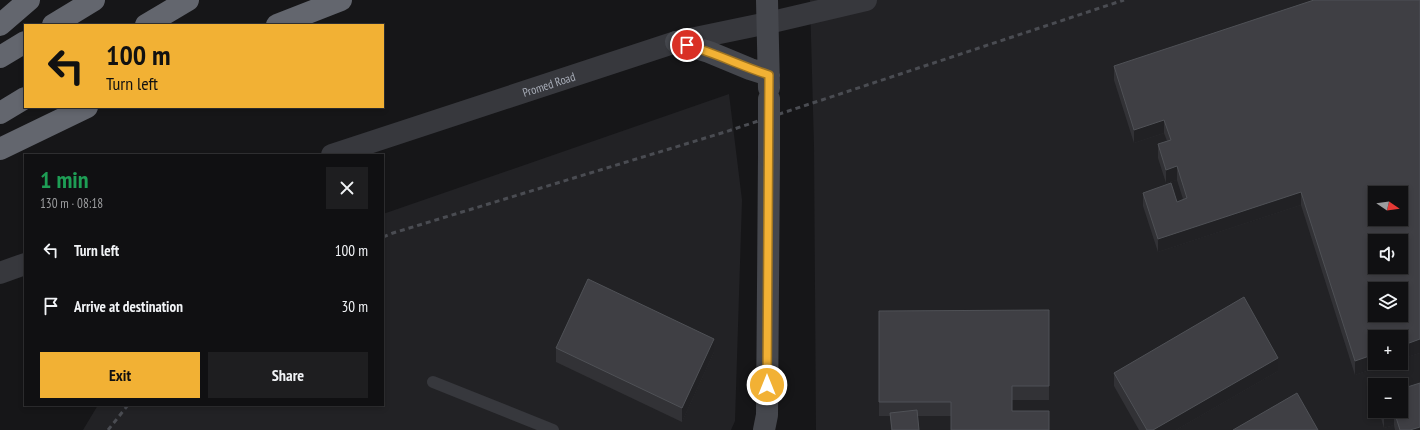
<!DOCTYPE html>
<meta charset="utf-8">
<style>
:root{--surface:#101012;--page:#1e1e20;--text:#f1f3f6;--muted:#9c9d9f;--line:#303032;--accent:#f2b134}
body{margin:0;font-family:"PT Sans Narrow",sans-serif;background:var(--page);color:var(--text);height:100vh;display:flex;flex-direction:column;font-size:15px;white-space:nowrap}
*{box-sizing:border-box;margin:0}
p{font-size:13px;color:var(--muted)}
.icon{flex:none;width:22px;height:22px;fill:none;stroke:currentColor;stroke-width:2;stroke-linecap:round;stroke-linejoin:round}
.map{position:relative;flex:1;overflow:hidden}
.side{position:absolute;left:24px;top:154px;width:360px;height:252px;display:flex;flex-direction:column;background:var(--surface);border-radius:0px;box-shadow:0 2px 6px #0003,0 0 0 1px var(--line)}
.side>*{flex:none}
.banner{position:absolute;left:24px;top:24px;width:360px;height:84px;border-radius:0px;box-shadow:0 2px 6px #0003,0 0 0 1px var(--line);background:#f2b134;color:#111;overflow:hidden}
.needle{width:26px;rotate:103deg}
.controls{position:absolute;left:1368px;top:186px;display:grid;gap:8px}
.controls a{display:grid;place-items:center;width:40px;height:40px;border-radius:0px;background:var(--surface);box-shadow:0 2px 6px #0003,0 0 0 1px var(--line);font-size:20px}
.pin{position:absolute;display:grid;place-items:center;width:34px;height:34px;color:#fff;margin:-17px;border:2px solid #fff;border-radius:50%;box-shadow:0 1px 4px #0007}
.me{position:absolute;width:44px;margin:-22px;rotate:0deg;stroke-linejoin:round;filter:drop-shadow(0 0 3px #0008)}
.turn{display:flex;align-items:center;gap:14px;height:84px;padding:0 16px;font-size:18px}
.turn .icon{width:52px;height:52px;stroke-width:2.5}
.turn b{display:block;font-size:28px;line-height:34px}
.round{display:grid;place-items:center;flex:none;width:42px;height:42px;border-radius:0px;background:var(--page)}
.head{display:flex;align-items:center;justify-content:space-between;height:68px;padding:0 16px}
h1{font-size:24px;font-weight:600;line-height:30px;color:#1e9e55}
.action{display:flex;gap:8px;margin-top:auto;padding:8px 16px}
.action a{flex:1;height:46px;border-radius:0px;background:var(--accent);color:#111;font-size:16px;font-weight:600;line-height:46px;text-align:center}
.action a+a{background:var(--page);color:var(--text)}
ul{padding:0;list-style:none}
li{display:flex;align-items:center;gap:12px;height:56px;padding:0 16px}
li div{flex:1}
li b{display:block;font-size:15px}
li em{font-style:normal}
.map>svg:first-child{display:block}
</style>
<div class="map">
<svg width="1420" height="430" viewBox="0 0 1420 430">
<rect width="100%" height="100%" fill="#161618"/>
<!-- built -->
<path fill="#222225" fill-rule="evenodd" d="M 810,0 L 1420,0 L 1420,430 L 816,430 L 814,146 ZM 1375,193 L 1401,193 L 1401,219 L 1375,219 ZM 1375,241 L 1401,241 L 1401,267 L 1375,267 ZM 1375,289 L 1401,289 L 1401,315 L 1375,315 ZM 1375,337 L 1401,337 L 1401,363 L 1375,363 ZM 1375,385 L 1401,385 L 1401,411 L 1375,411 Z
M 729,94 L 742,200 L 735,421 L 731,430 L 83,430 L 98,405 L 383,405 L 383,214 Z"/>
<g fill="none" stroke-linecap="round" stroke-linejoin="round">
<!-- lane -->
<path stroke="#37383d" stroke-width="12" d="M 433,382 L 553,430"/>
<!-- street -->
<g stroke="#37383d" stroke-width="22">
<path id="s1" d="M 332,155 L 676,42 L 768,23 L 866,0"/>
<path d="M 0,273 L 25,264"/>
</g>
<!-- secondary -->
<path stroke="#45474d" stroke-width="22" d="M 767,0 L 769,88
M 676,42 L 709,52 L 750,69 L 769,75
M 764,430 L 767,415 L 769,156"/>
<!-- highway -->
<path stroke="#63666e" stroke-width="22" d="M 0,25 L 29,0
M 53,25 L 94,0
M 146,25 L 188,0
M 277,25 L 341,0
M 0,57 L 25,42
M 0,113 L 25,98
M 0,149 L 87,107"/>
<!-- rail -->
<path stroke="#4a4c52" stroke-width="3" stroke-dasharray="5 4" stroke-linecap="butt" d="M 383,237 L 393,233 L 725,132 L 1124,0
M 108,430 L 128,405"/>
<!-- secondary-bridge -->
<path stroke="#45474d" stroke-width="22" d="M 769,99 L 769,156"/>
</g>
<!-- wall -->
<path fill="#323236" d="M 1420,0 L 1420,353 L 1401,359 L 1401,337 L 1375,363 L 1390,363 L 1355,375 L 1301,205 L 1158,252 L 1143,206 L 1143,193 L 1177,202 L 1183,199 L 1177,180 L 1166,183 L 1158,158 L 1158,144 L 1167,141 L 1164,133 L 1134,143 L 1114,80 L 1114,66 Z
M 1049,310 L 1049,400 L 1012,400 L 951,416 L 918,416 L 919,430 L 891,430 L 890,416 L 879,416 L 879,311 Z
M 556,348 L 714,352 L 682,422 L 556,362 Z
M 1278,371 L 1176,430 L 1139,430 L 1114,386 L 1114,373 Z
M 1379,411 L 1401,411 L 1420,430 L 1395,430 L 1394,425 L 1384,428 Z"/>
<!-- shaded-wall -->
<path fill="#212124" d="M 1164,120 L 1164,133 L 1134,143 L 1134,130 Z
M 1177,166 L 1177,180 L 1166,183 L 1166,170 Z
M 1301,192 L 1301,205 L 1158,252 L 1158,239 Z
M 714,339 L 714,352 L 682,422 L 682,408 Z
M 1420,339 L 1420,353 L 1401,359 L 1401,346 Z
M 1375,354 L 1375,363 L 1390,363 L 1355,375 L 1355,361 Z
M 1278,358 L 1278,371 L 1176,430 L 1153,430 Z
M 1394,411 L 1394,425 L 1384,428 L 1384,414 Z
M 1420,427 L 1420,430 L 1410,430 Z"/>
<!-- building -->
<path fill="#3f3f44" stroke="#4f5156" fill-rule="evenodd" d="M 1314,0 L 1420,0 L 1420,339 L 1401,346 L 1401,337 L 1375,337 L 1375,354 L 1355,361 L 1301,192 L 1158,239 L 1143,193 L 1171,183 L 1177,202 L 1187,198 L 1177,166 L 1166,170 L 1158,144 L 1171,140 L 1164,120 L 1134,130 L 1114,66 ZM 1375,193 L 1401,193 L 1401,219 L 1375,219 ZM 1375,241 L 1401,241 L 1401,267 L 1375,267 ZM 1375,289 L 1401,289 L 1401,315 L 1375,315 Z
M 588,279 L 714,339 L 682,408 L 556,348 Z
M 1244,297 L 1278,358 L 1153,430 L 1147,430 L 1114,373 Z
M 1049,310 L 1049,386 L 1012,386 L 1012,411 L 1049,411 L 1049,430 L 951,430 L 951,402 L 879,402 L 879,311 Z
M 1420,383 L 1420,427 L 1410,430 L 1400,430 L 1394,411 L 1401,411 L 1401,389 Z
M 1297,393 L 1318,430 L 1233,430 Z
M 917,410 L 919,430 L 892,430 L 890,413 Z
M 1383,411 L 1394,411 L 1384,414 Z"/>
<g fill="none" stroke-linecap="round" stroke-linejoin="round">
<defs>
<path id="route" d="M 687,45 C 715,53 741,66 769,75 L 767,385"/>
</defs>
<!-- route casing -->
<use href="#route" stroke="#9d7322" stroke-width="10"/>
<!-- route -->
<use href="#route" stroke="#f2b134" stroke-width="7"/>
</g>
<g text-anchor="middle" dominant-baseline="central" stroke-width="4" stroke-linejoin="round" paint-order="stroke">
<!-- street labels -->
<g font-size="12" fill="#a8adb8" stroke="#111113">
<text stroke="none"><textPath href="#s1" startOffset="228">Promed Road</textPath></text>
</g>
</g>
</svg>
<div class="controls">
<a><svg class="needle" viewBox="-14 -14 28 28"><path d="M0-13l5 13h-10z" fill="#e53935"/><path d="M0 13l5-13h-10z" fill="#9c9d9f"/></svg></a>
<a><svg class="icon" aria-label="sound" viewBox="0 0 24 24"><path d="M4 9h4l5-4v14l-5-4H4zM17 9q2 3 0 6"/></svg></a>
<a><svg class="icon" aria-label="layers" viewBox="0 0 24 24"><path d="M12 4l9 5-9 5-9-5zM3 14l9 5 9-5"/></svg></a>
<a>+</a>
<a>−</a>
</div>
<div class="pin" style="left:687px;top:45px;background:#d93025"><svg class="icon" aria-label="arrive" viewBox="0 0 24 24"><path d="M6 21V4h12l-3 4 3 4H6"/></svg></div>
<svg class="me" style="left:767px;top:385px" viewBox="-20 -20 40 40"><circle r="17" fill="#f2b134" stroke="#fff" stroke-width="3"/><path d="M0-11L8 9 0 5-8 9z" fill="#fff"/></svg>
<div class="banner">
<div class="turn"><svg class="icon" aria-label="left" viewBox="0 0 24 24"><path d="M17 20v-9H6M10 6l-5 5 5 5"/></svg><div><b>100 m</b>Turn left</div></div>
</div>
<section class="side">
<div class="head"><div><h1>1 min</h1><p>130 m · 08:18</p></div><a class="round"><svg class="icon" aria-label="close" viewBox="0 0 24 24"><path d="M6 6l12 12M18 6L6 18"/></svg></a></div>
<ul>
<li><svg class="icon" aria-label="left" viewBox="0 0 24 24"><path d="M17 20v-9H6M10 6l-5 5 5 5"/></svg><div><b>Turn left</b></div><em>100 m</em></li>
<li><svg class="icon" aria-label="arrive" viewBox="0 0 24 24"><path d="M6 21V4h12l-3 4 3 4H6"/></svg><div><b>Arrive at destination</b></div><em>30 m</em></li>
</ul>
<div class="action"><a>Exit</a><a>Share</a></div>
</section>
</div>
